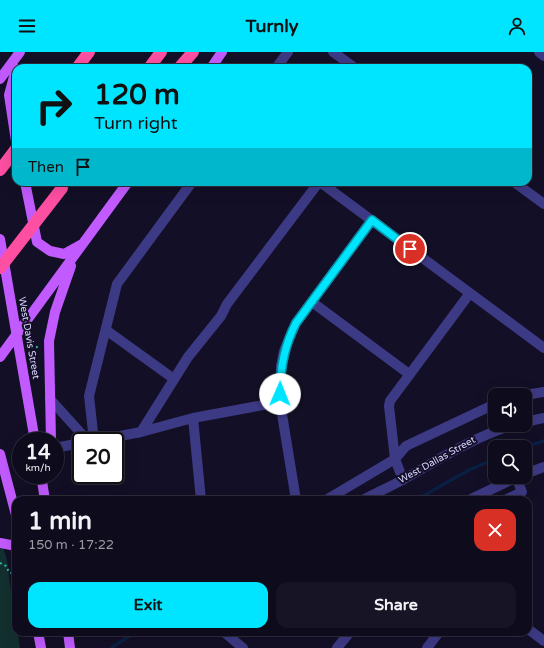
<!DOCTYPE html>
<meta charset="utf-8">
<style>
:root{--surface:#0e0b1c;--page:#171425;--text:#f1f3f6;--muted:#9b9ba3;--line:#2e2b3b;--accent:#00e5ff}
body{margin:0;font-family:"Varela Round",sans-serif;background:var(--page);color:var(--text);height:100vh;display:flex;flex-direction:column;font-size:15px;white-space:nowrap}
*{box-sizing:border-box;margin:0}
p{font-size:13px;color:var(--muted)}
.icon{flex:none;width:22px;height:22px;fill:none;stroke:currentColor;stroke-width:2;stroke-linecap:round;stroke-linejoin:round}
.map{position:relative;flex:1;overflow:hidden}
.side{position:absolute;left:12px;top:444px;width:520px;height:140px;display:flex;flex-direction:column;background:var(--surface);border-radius:12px;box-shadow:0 4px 16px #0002,0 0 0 1px var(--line)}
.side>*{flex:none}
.hud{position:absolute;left:12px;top:12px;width:520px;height:122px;border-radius:12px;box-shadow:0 4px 16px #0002,0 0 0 1px var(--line);background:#00e5ff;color:#111;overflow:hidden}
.buttons{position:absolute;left:488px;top:336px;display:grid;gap:8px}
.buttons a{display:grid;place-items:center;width:44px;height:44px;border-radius:8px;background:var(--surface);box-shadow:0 4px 16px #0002,0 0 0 1px var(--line);font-size:20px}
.speed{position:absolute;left:12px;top:380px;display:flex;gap:8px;font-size:20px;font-weight:700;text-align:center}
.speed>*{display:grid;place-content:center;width:52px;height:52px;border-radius:50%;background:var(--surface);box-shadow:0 4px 16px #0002,0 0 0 1px var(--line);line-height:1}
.speed small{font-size:10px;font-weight:400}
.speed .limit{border:2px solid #111;border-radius:6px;background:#fff;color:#111}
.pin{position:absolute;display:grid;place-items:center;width:34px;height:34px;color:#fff;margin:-17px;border:2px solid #fff;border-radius:50%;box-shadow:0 1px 4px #0007}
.me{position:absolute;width:44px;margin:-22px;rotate:1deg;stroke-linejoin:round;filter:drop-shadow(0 0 3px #0008)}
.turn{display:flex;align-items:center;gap:14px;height:84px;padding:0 16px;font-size:18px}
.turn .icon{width:52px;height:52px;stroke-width:2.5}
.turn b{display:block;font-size:28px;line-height:34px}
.then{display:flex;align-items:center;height:38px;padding:0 16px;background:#0003;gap:8px;font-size:15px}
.round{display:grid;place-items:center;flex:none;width:42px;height:42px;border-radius:12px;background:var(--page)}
.head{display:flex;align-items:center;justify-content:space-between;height:68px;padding:0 16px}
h1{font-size:24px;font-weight:700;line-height:30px}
.cta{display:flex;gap:8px;margin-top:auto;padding:8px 16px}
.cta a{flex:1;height:46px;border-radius:12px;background:var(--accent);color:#111;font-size:16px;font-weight:700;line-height:46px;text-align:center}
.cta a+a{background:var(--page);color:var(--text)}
header{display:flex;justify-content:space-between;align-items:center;height:52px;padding:0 16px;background:var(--accent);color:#111;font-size:18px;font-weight:700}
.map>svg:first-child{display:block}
</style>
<header><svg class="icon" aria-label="menu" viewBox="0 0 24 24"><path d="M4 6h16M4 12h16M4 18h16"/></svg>Turnly<svg class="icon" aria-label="person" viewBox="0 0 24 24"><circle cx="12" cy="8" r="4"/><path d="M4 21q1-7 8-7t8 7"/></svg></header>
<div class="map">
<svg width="544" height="596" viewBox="0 0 544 596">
<rect width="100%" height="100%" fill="#130f26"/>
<!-- green -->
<path fill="#12302f" d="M 0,486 L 7,508 L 16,580 L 18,580 L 20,596 L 0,596 Z"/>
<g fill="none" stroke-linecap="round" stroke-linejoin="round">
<!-- stream -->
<path stroke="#0a1f44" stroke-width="3.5" d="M 524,395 L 544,389
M 416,448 L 469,418 L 495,407
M 111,596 L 136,580"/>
<!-- path -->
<path stroke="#2fb8b0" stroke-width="2" stroke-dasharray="2 3" stroke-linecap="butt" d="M 31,296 L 37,295 L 38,293
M 0,511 L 6,514 L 9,520 L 13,522"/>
<!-- minor -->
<path stroke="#3d3a85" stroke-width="10" d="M 333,0 L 355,16
M 539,0 L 544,4
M 276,16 L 288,0
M 192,130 L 117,232 L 89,344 L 94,389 L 141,380 L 193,366 L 280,350
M 320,130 L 544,296
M 514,130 L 544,152
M 312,250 L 409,322
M 106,278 L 174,327
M 525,343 L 544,340
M 50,347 L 88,389
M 193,366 L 201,448
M 525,370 L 544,366
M 141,380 L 188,305 L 221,264 L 227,252 L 319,130
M 55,399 L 60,395 L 81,391
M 525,422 L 544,415
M 403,428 L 395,407 L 389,354 L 390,349 L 470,241
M 296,448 L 280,350 L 281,314 L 284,299 L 296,271 L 372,168
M 326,448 L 395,407 L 406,394 L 495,352
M 363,448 C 376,441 390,435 404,427 C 440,407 473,385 513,373
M 469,448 L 517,425
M 505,448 L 522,440 L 516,425
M 528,577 L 544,589
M 224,580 L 243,596
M 337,596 L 350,580
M 427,596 L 439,580"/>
<!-- major -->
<path stroke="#c25bff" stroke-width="10" d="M 211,16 L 222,0
M 16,17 L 9,43 L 16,89
M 0,27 L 20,0
M 25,130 L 37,190 L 50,199 L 64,202 L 82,192
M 0,187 L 35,389
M 0,305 L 128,130
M 51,389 L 49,289 L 55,260 L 71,214
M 0,402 L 16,463
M 41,423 L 45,448
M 0,491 L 16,494
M 38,580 L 41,596
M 68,580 L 70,596"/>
<!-- highway -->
<path stroke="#ff4fa3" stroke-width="12" d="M 77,16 L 89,0
M 149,16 L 161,0
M 179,16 L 193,0
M 0,118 L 16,97"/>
<!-- highway-bridge -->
<path stroke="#ff4fa3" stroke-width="12" d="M 0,216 L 62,136"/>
</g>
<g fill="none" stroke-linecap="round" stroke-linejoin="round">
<defs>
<path id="route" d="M 280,342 C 280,316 284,294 296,271 L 372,168 L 410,197"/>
</defs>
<!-- route casing -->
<use href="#route" stroke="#0095a6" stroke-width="10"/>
<!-- route -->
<use href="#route" stroke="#00e5ff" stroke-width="7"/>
</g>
<g text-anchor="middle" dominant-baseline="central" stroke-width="4" stroke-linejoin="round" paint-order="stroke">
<!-- street labels -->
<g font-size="10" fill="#d9d4ff" stroke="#130f26">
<text transform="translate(29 286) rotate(80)">West Davis Street</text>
<text transform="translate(437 408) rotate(-29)">West Dallas Street</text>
</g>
</g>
</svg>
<div class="buttons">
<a><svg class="icon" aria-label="sound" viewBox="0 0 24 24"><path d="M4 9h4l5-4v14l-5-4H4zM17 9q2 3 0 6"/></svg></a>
<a><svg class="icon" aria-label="search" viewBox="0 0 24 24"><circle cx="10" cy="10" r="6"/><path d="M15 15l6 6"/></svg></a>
</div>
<div class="speed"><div>14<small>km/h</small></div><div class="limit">20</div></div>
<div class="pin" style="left:410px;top:197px;background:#d93025"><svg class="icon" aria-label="arrive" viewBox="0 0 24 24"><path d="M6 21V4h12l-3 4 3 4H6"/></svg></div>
<svg class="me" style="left:280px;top:342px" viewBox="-20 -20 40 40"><circle r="19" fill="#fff"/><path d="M0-13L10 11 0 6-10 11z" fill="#00e5ff"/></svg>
<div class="hud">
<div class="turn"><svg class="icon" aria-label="right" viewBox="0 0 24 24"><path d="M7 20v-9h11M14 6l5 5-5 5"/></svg><div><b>120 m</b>Turn right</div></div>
<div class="then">Then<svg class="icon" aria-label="arrive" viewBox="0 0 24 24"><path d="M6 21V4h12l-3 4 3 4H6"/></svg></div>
</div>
<section class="side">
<div class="head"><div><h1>1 min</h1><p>150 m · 17:22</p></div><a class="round" style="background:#d93025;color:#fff"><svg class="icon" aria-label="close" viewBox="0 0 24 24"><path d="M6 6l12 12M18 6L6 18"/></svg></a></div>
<div class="cta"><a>Exit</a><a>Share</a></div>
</section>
</div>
